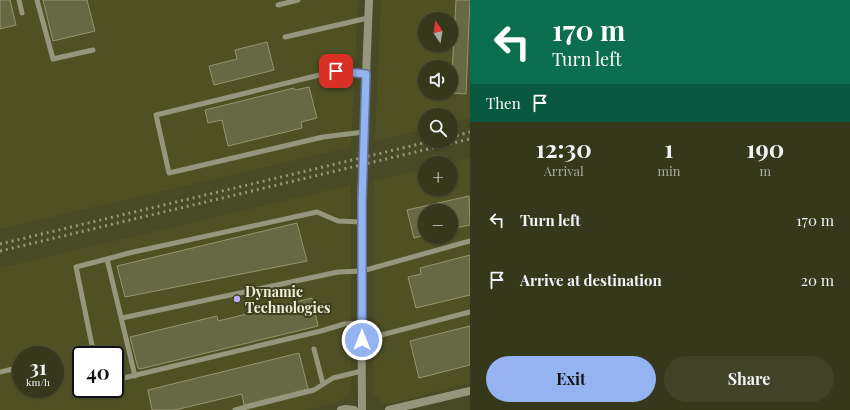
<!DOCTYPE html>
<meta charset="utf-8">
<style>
:root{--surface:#36381c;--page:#414329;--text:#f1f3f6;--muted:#aaaca3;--line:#50523b;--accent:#95b2f1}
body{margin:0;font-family:"Playfair Display",serif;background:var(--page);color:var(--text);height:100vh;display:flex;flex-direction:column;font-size:15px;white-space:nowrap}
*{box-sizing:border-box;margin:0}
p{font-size:13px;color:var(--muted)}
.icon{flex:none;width:22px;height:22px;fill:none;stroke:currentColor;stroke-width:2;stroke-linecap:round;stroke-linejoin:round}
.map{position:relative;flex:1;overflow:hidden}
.side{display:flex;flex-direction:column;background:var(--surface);width:380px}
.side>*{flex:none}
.banner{background:#0b6e4f;color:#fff;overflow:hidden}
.needle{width:26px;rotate:348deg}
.fabs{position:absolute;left:418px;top:12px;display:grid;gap:8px}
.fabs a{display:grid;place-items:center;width:40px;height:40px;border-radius:50%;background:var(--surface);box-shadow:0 1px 3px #0004,0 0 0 1px var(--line);font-size:20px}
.speed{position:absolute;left:12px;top:346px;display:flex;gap:8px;font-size:20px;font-weight:700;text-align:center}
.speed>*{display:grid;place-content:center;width:52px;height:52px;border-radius:50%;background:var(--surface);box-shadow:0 1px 3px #0004,0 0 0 1px var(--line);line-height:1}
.speed small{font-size:10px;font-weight:400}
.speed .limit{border:2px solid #111;border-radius:6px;background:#fff;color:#111}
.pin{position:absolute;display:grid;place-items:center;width:34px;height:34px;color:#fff;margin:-17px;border-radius:8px;box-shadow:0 2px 6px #0006}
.me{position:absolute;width:44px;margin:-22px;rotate:0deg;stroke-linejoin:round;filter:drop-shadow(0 0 3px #0008)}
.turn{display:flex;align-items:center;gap:14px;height:84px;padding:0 16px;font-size:18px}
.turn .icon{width:52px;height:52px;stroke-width:2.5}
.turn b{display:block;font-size:28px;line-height:34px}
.then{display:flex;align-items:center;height:38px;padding:0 16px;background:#0003;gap:8px;font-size:15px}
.eta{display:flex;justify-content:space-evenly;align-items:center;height:68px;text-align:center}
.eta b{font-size:24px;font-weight:700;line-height:28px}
.button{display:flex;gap:8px;margin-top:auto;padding:8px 16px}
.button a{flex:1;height:46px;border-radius:24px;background:var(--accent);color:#111;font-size:16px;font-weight:700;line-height:46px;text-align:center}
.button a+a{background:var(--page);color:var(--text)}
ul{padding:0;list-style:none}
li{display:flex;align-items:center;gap:12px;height:60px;padding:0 16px}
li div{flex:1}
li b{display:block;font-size:15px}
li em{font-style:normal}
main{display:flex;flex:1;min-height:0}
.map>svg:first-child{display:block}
</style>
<main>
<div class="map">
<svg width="470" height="410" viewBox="0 0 470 410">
<rect width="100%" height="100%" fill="#484a26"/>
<!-- built -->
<path fill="#4f5125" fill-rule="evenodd" d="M 0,0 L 358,0 L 351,147 L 0,229 Z
M 381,0 L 470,0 L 470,118 L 451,122 L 451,115 L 425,115 L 425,129 L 375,141 ZM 425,19 L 451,19 L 451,45 L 425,45 ZM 425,67 L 451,67 L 451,93 L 425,93 Z
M 470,158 L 470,383 L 390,404 L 383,403 L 378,399 L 373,392 L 374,181 L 425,169 L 425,189 L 451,189 L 451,163 L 448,163 ZM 425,211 L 451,211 L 451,237 L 425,237 Z
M 351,185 L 351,383 L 350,391 L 344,398 L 338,402 L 307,410 L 0,410 L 0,268 ZM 21,355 L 55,355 L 55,389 L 21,389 ZM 81,355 L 115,355 L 115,389 L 81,389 Z"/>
<!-- building -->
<path fill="#676944" stroke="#93966f" d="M 0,0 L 10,0 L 16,25 L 0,29 Z
M 43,0 L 87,0 L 95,31 L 53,41 Z
M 456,0 L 470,0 L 466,94 L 451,93 Z
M 267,42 L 274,70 L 214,85 L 209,66 L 237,59 L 235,50 Z
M 309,87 L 317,118 L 301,122 L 302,128 L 228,146 L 222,120 L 208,123 L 205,110 L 294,88 L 295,90 Z
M 469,196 L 470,225 L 451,229 L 451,211 L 425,211 L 425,235 L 414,238 L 407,210 Z
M 297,223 L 307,261 L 125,297 L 117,266 Z
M 470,255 L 470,295 L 416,308 L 408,277 L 421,274 L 420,268 Z
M 312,298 L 318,326 L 140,369 L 138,368 L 130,337 L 217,316 L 218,321 Z
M 470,326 L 470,365 L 419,378 L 410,341 Z
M 299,353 L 308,389 L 244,405 L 242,394 L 175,410 L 152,410 L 148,390 Z"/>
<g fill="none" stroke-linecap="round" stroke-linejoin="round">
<!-- service -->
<path stroke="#95977c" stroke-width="5" d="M 19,0 L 22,13
M 37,0 L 53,59 L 93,50
M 278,5 L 298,0
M 285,37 L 368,18
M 364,132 L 323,137 L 169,173 L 156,115 L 336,71 L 366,74
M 122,318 L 338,272 L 362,271 L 470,241
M 362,340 L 470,312
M 314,349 L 323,384
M 94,355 L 76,267 L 107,259
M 0,372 L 21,367
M 135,376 L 107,259 L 129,253 L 317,212 L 338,221 L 362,222
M 115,380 L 321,331 L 344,324 L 362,323
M 235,410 L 314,390 L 333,378 L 362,371"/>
<!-- minor -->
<path stroke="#95977c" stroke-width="8" d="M 341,410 L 346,409 L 354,410
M 389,410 L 470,391"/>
<!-- tertiary -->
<path stroke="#95977c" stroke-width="8" d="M 362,410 L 361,202 L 369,0"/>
<!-- rail -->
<path stroke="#949679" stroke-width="3" stroke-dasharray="2 4" stroke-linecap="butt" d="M 451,137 L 470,132
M 0,244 L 432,141
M 0,251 L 470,139"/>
</g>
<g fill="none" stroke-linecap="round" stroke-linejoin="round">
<defs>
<path id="route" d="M 336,71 L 366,74 L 362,202 L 362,340"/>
</defs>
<!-- route casing -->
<use href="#route" stroke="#61749d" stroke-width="10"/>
<!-- route -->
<use href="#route" stroke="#95b2f1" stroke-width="7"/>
</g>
<!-- markers -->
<circle fill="#b8abf7" stroke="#3e3f1c" stroke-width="1.5" cx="237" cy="299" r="4"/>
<g text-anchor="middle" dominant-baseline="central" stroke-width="4" stroke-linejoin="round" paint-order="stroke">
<!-- poi labels -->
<g font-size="14" font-weight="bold" fill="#edeeda" stroke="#3e3f1c" text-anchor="start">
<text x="245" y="291">Dynamic<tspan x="245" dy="16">Technologies</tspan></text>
</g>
</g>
</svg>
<div class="fabs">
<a><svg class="needle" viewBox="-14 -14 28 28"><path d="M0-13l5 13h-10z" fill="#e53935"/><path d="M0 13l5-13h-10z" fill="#aaaca3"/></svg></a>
<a><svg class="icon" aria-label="sound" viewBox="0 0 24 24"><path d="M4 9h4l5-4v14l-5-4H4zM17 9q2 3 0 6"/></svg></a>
<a><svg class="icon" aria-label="search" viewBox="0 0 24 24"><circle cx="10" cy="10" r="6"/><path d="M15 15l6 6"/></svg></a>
<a>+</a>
<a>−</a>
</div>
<div class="speed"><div>31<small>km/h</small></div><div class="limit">40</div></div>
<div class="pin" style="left:336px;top:71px;background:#d93025"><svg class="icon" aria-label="arrive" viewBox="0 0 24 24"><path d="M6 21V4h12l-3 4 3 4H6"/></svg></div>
<svg class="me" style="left:362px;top:340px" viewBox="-20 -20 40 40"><circle r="17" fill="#95b2f1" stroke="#fff" stroke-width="3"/><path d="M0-11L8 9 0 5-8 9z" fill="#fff"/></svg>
</div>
<section class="side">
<div class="banner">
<div class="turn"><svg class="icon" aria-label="left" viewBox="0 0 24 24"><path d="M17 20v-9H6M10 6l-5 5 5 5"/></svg><div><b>170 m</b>Turn left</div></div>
<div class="then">Then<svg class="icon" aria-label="arrive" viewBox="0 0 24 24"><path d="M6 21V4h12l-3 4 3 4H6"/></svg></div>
</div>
<div class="eta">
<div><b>12:30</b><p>Arrival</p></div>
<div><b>1</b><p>min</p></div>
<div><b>190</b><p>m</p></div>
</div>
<ul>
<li><svg class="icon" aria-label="left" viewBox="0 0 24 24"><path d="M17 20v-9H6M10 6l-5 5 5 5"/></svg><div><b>Turn left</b></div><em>170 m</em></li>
<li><svg class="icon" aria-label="arrive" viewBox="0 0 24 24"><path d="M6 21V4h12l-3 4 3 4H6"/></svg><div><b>Arrive at destination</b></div><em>20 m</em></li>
</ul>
<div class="button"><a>Exit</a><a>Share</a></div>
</section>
</main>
